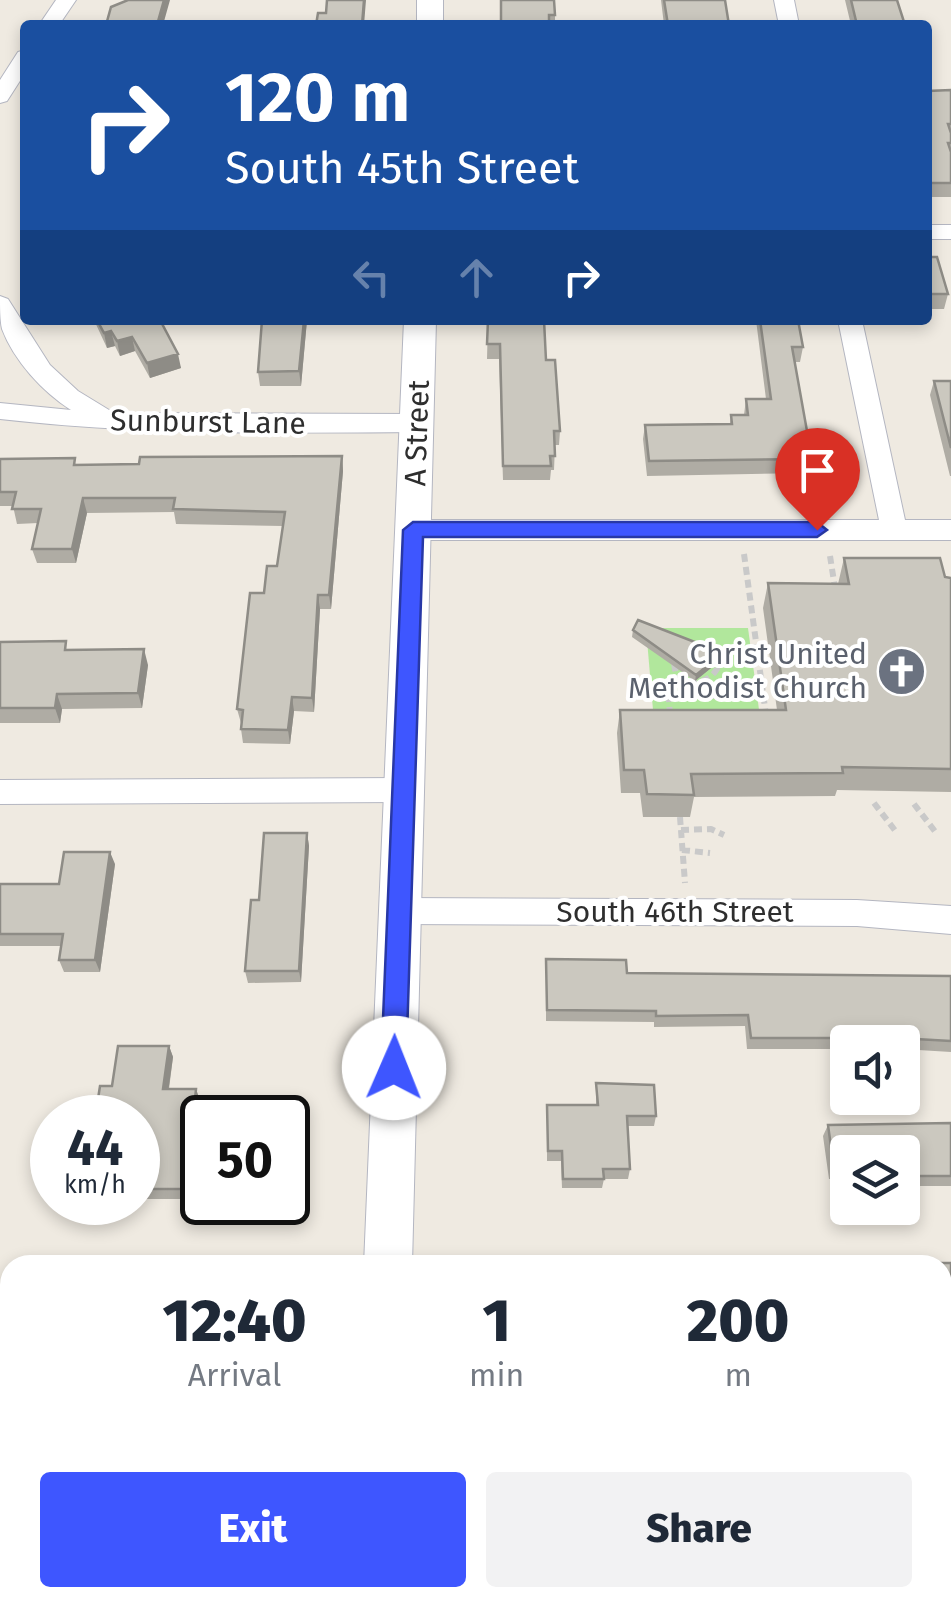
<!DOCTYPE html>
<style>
:root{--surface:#fff;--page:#f2f2f3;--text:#1f2937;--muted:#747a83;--accent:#3e56ff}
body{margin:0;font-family:"Fira Sans",sans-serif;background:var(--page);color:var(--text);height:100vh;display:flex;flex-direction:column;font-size:38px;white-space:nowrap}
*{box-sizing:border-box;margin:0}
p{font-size:32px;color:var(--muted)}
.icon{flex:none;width:55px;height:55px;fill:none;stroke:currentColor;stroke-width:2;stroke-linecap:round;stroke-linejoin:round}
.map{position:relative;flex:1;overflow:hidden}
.sheet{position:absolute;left:0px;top:1255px;width:952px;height:352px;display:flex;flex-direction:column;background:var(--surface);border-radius:30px 30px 0 0;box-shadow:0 5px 15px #0003}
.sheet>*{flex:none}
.banner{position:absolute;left:20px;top:20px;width:912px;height:305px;border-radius:10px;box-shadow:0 5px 15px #0003;background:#1a4fa0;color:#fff;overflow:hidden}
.controls{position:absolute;left:830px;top:1025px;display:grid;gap:20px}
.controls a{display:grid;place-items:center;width:90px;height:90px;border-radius:10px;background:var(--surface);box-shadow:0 5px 15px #0003;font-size:50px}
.speed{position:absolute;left:30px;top:1095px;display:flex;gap:20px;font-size:50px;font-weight:700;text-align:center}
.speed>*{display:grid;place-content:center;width:130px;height:130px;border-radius:50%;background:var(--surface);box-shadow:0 5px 15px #0003;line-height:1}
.speed small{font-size:25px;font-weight:400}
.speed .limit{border:5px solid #111;border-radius:15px;background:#fff;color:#111}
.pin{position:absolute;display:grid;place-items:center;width:85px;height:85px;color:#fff;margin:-102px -42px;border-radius:50% 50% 50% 0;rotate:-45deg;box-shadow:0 0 10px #0007}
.pin .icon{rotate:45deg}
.me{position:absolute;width:110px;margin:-55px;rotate:1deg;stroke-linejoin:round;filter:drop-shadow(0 0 8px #0008)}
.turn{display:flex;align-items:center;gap:35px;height:210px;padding:0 40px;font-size:45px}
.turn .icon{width:130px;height:130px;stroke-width:2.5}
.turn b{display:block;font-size:70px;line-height:85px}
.lanes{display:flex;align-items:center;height:95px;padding:0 40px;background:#0003;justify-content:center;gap:50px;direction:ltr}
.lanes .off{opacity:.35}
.eta{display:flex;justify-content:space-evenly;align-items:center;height:170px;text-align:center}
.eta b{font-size:60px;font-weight:800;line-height:70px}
.cta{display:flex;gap:20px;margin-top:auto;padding:20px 40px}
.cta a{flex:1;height:115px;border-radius:10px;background:var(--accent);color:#fff;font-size:40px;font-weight:800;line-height:115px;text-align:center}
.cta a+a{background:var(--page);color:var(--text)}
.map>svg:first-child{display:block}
</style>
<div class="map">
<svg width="951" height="1607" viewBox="0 0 951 1607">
<rect width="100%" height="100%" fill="#efeae1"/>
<!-- green -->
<path fill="#b1e79c" d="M 646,628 L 748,628 L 762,732 L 653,710 Z"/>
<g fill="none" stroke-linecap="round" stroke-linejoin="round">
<defs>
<path id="street" d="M 56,0 L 76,0 L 59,25 L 39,25 Z
M 774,0 L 794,0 L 799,25 L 779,25 Z
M 25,50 L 25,73 L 7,101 L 0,103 L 0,80 L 18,52 Z
M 928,225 L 951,225 L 951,239 L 928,239 Z
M 0,296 L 8,299 L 50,365 L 78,391 L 114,413 L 418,414 L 431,423 L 418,432 C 278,433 139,435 0,419 L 0,403 L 71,410 C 43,392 14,361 2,329 C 0,320 0,307 0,296 Z
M 838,320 L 862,320 L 905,520 L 951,520 L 951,540 L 413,540 L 404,537 L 400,530 L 404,523 L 413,520 L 879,520 Z
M 402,778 L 413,781 L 417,790 L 413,799 L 402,802 L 0,804 L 0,780 Z
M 398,898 L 857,900 L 951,906 L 951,934 L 857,926 L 398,924 L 387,921 L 382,911 L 387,901 Z"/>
<path id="secondary" d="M 417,0 L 443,0 L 443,25 L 417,25 Z
M 404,320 L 436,320 L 412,1265 L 364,1265 Z
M 352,1598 L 406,1598 L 406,1607 L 352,1607 Z"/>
</defs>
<!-- street casing -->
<use href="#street" stroke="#b4b6c1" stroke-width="2"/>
<!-- secondary casing -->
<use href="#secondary" stroke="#b4b6c1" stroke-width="2"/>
<!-- path -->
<path stroke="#c9c9c9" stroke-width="6" stroke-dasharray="8 5" stroke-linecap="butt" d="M 744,554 L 766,715
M 830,556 L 835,588
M 690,647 L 705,649 L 716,658 L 717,669 C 707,685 691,684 676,675 L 673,657 Z
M 698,682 L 699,696 L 763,695
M 670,715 L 668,690 L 679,677
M 874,803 L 897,833
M 914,804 L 937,834
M 680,817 L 685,883
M 681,830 L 711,829 L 724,835
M 682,850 L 710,853"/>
<!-- street -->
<use href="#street" fill="#fff" fill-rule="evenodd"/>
<!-- secondary -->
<use href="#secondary" fill="#fff" fill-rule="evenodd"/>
</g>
<!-- wall -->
<path fill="#afaca4" d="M 501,0 L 555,15 L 555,25 L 501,25 Z
M 661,0 L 725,0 L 729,25 L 664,25 Z
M 845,0 L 897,0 L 905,25 L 851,25 Z
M 951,90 L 951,197 L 928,197 L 928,91 Z
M 928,257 L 948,294 L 944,309 L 928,309 Z
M 94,320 L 160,320 L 181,368 L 150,378 L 135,351 L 120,356 L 115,346 L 107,348 Z
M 262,320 L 307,320 L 301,386 L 260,386 L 258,372 Z
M 488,320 L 546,360 L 560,431 L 559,445 L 555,445 L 554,470 L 551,470 L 550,480 L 503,480 L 499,359 L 487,359 Z
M 756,320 L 798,320 L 803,347 L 800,362 L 795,362 L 812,459 L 809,473 L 647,476 L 643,439 L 645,425 L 730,424 L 731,415 L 744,415 L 746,399 L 766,399 Z
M 934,381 L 951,381 L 951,476 L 950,476 L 930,395 Z
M 342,456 L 343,471 L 331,609 L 320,609 L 314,712 L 294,711 L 290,744 L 243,743 L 241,729 L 241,723 L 237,709 L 264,593 L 277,566 L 283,526 L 176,524 L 174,512 L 87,513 L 76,563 L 37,563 L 32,549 L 38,523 L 17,524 L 13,506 L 0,506 L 0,459 L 77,464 L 139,464 Z
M 844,558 L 951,578 L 951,792 L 837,790 L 835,796 L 694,797 L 690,817 L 643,817 L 640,793 L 621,793 L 617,733 L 620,710 L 777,710 L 763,608 L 768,583 L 838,584 Z
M 633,630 L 721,660 L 695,681 L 632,637 Z
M 0,642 L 70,650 L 148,665 L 142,708 L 62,709 L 60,723 L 0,723 Z
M 307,833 L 309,846 L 301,982 L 248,983 L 245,971 L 259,900 Z
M 115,864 L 100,972 L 64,972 L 59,960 L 61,946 L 0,946 L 0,884 L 59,884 Z
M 546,959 L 627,973 L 951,976 L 951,1052 L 902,1049 L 902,1042 L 848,1042 L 848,1049 L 747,1049 L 745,1026 L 654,1027 L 654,1022 L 546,1021 Z
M 169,1046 L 173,1057 L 169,1089 L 200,1100 L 190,1199 L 138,1199 L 138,1118 L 112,1086 Z
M 596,1083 L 656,1116 L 654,1126 L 628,1126 L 630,1169 L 628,1179 L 604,1179 L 602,1188 L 562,1188 L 561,1161 L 547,1161 L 547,1105 L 596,1105 Z
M 951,1123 L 951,1186 L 902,1186 L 902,1152 L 848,1152 L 848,1186 L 836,1186 L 835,1179 L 829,1179 L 823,1136 L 828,1125 Z
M 926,1263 L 951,1263 L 951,1441 L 942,1393 L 942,1265 L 924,1265 Z
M 951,1554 L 951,1607 L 767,1607 L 766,1598 L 942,1598 Z"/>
<!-- shaded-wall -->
<path fill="#8e8c86" d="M 164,0 L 170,0 L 163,25 L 157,25 Z
M 364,0 L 366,0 L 364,25 L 362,25 Z
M 304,320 L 307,320 L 301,386 L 299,371 Z
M 111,331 L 115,346 L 107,348 L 104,333 Z
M 132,337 L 135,351 L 120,356 L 117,341 Z
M 178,354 L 181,368 L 150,378 L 147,363 Z
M 342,456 L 343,471 L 331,609 L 329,595 Z
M 83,498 L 87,513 L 76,563 L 72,549 Z
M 318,595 L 320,609 L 314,712 L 312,698 Z
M 144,649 L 148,665 L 142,708 L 138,693 Z
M 723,653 L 721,660 L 695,681 L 696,675 Z
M 57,694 L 62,709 L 60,723 L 55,708 Z
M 292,697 L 294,711 L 290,744 L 288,730 Z
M 307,833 L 309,846 L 301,982 L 299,971 Z
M 110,852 L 115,864 L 100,972 L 95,960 Z
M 169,1046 L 173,1057 L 167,1100 L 163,1089 Z
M 196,1089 L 200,1100 L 190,1199 L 186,1189 Z
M 200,1598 L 205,1598 L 204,1607 L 199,1607 Z"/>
<!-- building -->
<path fill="#cbc8bf" stroke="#8e8c86" stroke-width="2.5" d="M 128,0 L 164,0 L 157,25 L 106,25 L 111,7 Z
M 327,0 L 364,0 L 362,25 L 316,25 L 318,13 L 326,13 Z
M 501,0 L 554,0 L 555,15 L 549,15 L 549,25 L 501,25 Z
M 664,0 L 725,0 L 729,25 L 668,25 Z
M 851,0 L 897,0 L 905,25 L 857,25 Z
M 951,90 L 951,124 L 948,124 L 951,133 L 951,143 L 948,143 L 951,152 L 951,183 L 928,183 L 928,91 Z
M 928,257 L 937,257 L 948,294 L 928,294 Z
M 97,320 L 160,320 L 178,354 L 147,363 L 132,337 L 117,341 L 111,331 L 104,333 Z
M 262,320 L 304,320 L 299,371 L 258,372 Z
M 488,320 L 544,320 L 546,360 L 555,360 L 560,431 L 554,431 L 555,456 L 550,456 L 551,466 L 503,466 L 500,344 L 487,344 Z
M 760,320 L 798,320 L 803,347 L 792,347 L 812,459 L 649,461 L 645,425 L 732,424 L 731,415 L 748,415 L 746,399 L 771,399 Z
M 934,381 L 951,381 L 951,448 Z
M 342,456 L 329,595 L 318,595 L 312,698 L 292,697 L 288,730 L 241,729 L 243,710 L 237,709 L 250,593 L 264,593 L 267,566 L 277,566 L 285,512 L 173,509 L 175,498 L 83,498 L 72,549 L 32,549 L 41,509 L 12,509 L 16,492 L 0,492 L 0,459 L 75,458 L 74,465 L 139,464 L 140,457 Z
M 844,558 L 940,558 L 945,577 L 951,578 L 951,769 L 842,767 L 843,773 L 691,774 L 694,795 L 647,794 L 644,770 L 624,770 L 620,710 L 786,710 L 768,583 L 849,584 Z
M 638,620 L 723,653 L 696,675 L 633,630 Z
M 66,641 L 65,650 L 144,649 L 138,693 L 57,694 L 55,708 L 0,708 L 0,642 Z
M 264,833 L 307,833 L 299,971 L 245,971 L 251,900 L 259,900 Z
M 64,852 L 110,852 L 95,960 L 59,960 L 63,934 L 0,934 L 0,884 L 59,884 Z
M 546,959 L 626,960 L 627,973 L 951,976 L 951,1041 L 898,1038 L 751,1038 L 748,1015 L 656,1016 L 656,1011 L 547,1010 Z
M 118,1046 L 169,1046 L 163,1089 L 196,1089 L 186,1189 L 138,1189 L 138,1118 L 95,1118 L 100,1086 L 112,1086 Z
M 596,1083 L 654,1085 L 656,1116 L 627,1116 L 630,1169 L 603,1169 L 604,1179 L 563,1179 L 562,1151 L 548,1151 L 547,1105 L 598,1105 Z
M 951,1123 L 951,1176 L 902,1176 L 902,1152 L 848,1152 L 848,1176 L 841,1176 L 840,1169 L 834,1169 L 828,1125 Z
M 926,1263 L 951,1263 L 951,1395 L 942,1353 L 942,1265 L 926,1265 Z
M 942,1554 L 951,1554 L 951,1604 L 880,1604 L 880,1607 L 782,1607 L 782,1602 L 772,1602 L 772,1598 L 942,1598 Z
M 129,1598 L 200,1598 L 199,1607 L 128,1607 Z"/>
<!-- route -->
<path fill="#3e56ff" stroke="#2838a6" stroke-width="2.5" d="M 413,522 L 817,522 L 827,530 L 817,537 L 423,537 L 406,1068 L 402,1077 L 394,1080 L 385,1077 L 381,1068 L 403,530 Z"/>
<!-- icons -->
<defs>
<symbol id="church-disc" viewBox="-11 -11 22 22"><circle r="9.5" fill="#6b7280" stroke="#fff"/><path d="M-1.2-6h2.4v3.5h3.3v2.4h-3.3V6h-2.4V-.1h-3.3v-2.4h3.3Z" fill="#fff"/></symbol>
</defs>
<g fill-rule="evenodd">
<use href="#church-disc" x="874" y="644" width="55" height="55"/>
</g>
<g text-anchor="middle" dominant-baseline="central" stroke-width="8" stroke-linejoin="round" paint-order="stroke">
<!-- street labels -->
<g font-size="30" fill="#2e2e2e" stroke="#fff">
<text transform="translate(208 422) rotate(1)">Sunburst Lane</text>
<text transform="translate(417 433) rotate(-88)">A Street</text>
<text x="675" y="912">South 46th Street</text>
</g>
<!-- worship labels -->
<g font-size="30" fill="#5b616d" stroke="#fff" text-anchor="end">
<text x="867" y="654">Christ United<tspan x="867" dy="34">Methodist Church</tspan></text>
</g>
</g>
</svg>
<div class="controls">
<a><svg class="icon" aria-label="sound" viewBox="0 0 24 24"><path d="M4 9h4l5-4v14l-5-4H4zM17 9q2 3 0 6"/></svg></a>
<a><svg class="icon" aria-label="layers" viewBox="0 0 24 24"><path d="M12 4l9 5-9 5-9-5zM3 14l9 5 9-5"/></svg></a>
</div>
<div class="speed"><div>44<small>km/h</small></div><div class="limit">50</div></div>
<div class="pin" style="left:817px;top:530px;background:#d93025"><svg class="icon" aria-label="arrive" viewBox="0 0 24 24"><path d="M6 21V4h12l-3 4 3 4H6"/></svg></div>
<svg class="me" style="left:394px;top:1068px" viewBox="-20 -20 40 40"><circle r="19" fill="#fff"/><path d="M0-13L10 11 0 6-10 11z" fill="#3e56ff"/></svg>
<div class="banner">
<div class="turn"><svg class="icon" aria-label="right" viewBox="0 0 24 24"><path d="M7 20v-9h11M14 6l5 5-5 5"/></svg><div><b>120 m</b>South 45th Street</div></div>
<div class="lanes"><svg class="icon off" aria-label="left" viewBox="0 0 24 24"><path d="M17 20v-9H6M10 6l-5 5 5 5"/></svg><svg class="icon off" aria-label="ahead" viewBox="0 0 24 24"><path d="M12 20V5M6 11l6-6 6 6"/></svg><svg class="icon" aria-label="right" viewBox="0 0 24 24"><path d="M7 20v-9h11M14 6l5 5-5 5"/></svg></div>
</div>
<section class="sheet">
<div class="eta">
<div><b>12:40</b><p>Arrival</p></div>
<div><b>1</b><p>min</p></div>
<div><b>200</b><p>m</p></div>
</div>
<div class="cta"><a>Exit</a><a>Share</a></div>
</section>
</div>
